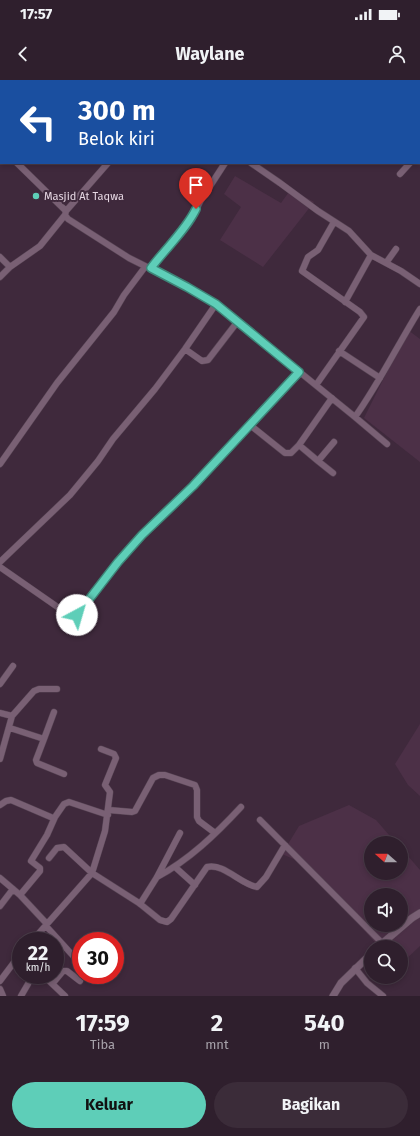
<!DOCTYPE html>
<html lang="id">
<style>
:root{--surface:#2f1f2d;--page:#3b2c39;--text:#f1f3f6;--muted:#a7a2aa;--line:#4a3d49;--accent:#5eceb8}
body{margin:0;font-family:"Fira Sans",sans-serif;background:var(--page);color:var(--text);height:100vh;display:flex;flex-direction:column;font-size:15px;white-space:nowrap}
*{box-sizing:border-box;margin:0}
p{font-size:13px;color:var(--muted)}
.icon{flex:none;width:22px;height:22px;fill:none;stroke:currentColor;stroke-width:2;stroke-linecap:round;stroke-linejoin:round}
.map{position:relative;height:916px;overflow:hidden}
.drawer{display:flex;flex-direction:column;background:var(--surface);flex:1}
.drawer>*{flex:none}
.banner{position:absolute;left:0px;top:0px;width:420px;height:84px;box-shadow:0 2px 6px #0003,0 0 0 1px var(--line);background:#1a4fa0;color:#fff;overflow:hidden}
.needle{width:26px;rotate:291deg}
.fabs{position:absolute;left:364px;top:756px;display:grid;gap:8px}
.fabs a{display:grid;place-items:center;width:44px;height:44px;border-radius:50%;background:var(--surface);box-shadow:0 2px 6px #0003,0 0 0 1px var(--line);font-size:20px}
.speed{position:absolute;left:12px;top:852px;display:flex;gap:8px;font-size:20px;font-weight:700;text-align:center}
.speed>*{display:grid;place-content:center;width:52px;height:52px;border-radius:50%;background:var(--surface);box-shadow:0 2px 6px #0003,0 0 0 1px var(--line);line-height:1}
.speed small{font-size:10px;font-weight:400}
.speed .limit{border:6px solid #d22;background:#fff;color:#111}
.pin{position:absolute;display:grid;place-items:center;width:34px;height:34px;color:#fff;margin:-41px -17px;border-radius:50% 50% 50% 0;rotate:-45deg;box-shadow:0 0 4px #0007}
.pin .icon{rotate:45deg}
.me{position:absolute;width:44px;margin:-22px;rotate:39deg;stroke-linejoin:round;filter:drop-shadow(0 0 3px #0008)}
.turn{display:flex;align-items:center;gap:14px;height:84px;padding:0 12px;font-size:18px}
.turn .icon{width:52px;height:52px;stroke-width:2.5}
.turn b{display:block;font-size:28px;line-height:34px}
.eta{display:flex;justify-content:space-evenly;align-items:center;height:68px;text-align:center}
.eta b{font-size:24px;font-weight:700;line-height:28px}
.button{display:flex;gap:8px;margin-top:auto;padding:8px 12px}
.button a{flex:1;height:46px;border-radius:24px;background:var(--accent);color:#111;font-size:16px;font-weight:700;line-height:46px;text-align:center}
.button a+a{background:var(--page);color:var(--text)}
.status{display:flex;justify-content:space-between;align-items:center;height:28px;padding:0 20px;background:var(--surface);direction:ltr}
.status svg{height:11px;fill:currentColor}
header{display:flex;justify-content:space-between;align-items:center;height:52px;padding:0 12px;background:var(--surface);font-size:18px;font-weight:700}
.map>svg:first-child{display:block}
</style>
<div class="status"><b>17:57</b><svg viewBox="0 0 49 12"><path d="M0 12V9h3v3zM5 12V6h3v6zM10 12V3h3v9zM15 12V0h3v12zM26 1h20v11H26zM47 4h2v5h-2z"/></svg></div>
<header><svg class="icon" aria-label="back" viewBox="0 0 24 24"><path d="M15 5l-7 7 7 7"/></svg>Waylane<svg class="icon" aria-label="person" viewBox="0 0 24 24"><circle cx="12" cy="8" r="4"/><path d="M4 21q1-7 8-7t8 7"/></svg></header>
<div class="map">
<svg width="420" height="916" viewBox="0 0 420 916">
<rect width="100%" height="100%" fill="#3f293c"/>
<!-- built -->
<path fill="#4c3047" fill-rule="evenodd" d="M 235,96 L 281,123 L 291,109 L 314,122 L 263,187 L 220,160 L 241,127 L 224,114 Z
M 408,250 L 420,259 L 420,382 L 364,338 Z
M 420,644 L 420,716 L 408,705 L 395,684 Z
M 349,725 L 376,740 L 396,763 L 371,763 L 371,793 L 401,793 L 401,768 L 420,790 L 420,866 L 401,884 L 401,867 L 379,867 L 307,785 L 282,774 L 299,746 ZM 371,815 L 401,815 L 401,845 L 371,845 Z"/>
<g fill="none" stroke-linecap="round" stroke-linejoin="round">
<defs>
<path id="minor" d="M 174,0 L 175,1
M 216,0 L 218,1
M 414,0 L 416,1
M 31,1 L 32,0
M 185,1 L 189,0
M 388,1 L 389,0
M 0,20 L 1,19
M 0,71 L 1,71
M 419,74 L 420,72
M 17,83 L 66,131 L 65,135 L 68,139 L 129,178 L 187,207 L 216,224 L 355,337 C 380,302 398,264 420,229
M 251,83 L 280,103 L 318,131 L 349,151 L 371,175 L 401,191 L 420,204
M 400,94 L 410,83
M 66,131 L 108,83
M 0,177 L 10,187
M 386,183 L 396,169
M 151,189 L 161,174 L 192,138 L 201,120 L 225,83
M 0,197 L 10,187 L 40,166 L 65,135
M 345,222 L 371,175
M 185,269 L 202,281 L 208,280 L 238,241
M 339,271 L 380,298
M 316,305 L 364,237 L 360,232 L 302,191 L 308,177 L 318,170 L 334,142
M 332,318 L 299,365 L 318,381 L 334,362
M 355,337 L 387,364
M 250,345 L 285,373 L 291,373 L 299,365
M 318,381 L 333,393
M 0,384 L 57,303 L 114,232 L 124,215 L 145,187
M 0,482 L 70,415 L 98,381 L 113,359 L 155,309 L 185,269 L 216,224
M 0,487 L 69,535 L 73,536 L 77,535 L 118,482 L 142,455 L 193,406 L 299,292
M 0,604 L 13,586
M 0,633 L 12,636 L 34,611 L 39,609 L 57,609
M 10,648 L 44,659 L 36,680 L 37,683 L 64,694
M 44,659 L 54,632
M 0,679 L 12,636
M 0,725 L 6,721 L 11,720 L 53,738 L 55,737 L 64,724 L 69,722 L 108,735
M 109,730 L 132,732 L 135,731 L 153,698 L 159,695 L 165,695 L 195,705 L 197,710 L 197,737 L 199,741 L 215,753
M 260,740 L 382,863
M 49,778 L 57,768 L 64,767 L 92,793 L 139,823 L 160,840 L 167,842 L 171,839 L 207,787 C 224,783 240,804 257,807 L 266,797 L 285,765
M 175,787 L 195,805
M 157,797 C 189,780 216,754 241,727
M 0,798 L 20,815 L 47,844
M 20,815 L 40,791 L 40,788 L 31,781 L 47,755 L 55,737
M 140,824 L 157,797 L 180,753
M 0,826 L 13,809
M 46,846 L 76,879 L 78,879 L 81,876
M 32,861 L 92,793 L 105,751 L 110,712 L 105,705 L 116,678 L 114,674 L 101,669
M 355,888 L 367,903 L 383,916
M 40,895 L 45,897 L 65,916
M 0,901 L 21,873
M 53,903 L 63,891 L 67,891 L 80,901
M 0,909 L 3,916
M 21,916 L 28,904"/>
<path id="tertiary" d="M 378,867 L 412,838 L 420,833
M 333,916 L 341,903 L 371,874"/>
</defs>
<!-- minor casing -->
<use href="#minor" stroke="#584555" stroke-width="7"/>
<!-- tertiary casing -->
<use href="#tertiary" stroke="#584555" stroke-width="8"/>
<!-- minor -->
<use href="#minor" stroke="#796074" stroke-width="6"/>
<!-- tertiary -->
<use href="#tertiary" stroke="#796074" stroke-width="7"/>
</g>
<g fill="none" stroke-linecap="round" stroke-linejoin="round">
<defs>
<path id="route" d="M 77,535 L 118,482 L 142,455 L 193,406 L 299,292 L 216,224 L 187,207 L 151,188 C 165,169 186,150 196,129"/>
</defs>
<!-- route casing -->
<use href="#route" stroke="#3d8678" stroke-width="10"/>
<!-- route -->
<use href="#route" stroke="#5eceb8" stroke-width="7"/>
</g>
<!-- markers -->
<circle fill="#5eceb8" stroke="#3f293c" stroke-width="1.5" cx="36" cy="116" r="4"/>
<g text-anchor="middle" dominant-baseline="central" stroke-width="4" stroke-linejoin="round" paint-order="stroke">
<!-- poi labels -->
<g font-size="11" fill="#e7d8e4" stroke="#3f293c" text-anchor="start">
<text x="44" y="116">Masjid At Taqwa</text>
</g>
</g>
</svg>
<div class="fabs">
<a><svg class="needle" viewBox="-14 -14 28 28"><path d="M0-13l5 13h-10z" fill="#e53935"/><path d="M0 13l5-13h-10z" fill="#a7a2aa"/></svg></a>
<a><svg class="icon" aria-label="sound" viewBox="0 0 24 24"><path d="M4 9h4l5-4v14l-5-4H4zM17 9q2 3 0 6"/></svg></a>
<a><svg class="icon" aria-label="search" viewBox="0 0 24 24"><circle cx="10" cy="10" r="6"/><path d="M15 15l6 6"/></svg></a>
</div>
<div class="speed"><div>22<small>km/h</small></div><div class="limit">30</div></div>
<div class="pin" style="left:196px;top:129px;background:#d93025"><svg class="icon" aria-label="arrive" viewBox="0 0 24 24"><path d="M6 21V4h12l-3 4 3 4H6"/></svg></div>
<svg class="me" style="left:77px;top:535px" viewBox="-20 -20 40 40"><circle r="19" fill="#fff"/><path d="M0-13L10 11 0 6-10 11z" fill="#5eceb8"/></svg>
<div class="banner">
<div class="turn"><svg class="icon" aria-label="left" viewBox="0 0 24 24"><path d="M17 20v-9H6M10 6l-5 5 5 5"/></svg><div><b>300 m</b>Belok kiri</div></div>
</div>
</div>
<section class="drawer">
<div class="eta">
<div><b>17:59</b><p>Tiba</p></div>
<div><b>2</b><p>mnt</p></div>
<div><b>540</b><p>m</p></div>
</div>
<div class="button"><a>Keluar</a><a>Bagikan</a></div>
</section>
